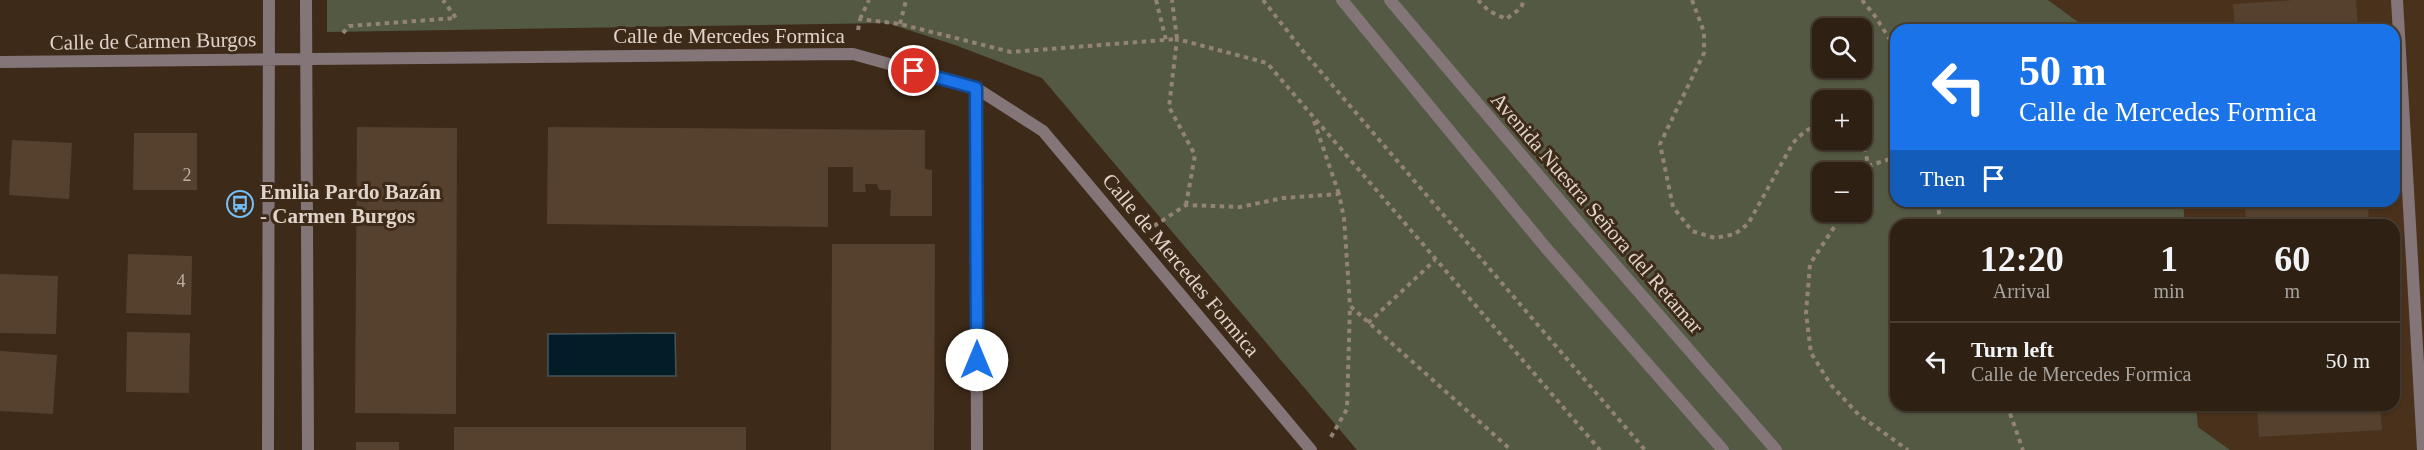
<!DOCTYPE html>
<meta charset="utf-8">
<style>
:root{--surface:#2e2012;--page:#3a2d20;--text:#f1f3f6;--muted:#a7a39f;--line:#493e32}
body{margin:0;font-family:Georgia,serif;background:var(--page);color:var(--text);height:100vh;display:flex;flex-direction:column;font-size:22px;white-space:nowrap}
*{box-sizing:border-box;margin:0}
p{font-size:20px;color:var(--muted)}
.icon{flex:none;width:33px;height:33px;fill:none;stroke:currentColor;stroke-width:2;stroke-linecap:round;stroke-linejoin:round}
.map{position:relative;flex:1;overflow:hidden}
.details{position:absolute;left:1890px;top:219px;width:510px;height:192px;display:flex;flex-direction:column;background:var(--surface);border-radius:18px;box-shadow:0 2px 4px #0004,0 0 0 2px var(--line)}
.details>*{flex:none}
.banner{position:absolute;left:1890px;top:24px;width:510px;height:183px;border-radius:18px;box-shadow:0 2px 4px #0004,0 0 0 2px var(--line);background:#1a73e8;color:#fff;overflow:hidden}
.fabs{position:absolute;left:1812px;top:18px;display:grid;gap:12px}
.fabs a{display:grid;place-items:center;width:60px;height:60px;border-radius:12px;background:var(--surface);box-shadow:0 2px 4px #0004,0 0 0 2px var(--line);font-size:30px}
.pin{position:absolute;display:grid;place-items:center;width:51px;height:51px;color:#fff;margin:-26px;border:3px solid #fff;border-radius:50%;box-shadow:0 2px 6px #0007}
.me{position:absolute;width:66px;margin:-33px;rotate:0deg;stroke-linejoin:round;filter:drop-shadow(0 0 4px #0008)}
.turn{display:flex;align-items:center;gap:21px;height:126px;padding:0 30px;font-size:27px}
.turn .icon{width:78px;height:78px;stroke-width:2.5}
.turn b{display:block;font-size:42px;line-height:51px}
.then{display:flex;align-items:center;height:57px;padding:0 30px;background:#0003;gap:12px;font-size:22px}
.eta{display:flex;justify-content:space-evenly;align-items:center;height:102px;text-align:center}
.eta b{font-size:36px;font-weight:700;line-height:42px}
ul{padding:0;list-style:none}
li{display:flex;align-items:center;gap:18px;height:78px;padding:0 30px;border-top:2px solid var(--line)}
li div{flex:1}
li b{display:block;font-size:22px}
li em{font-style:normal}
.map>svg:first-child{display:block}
</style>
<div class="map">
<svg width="2424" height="450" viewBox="0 0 2424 450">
<rect width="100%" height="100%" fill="#3d2a18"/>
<!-- built -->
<path fill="#49311b" d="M 2048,0 L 2424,0 L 2424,450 L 2230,450 L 2198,427 L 2196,405 L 2394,405 L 2394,225 L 2185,225 L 2183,201 L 2394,201 L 2394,30 L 2089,30 Z"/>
<!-- green -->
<path fill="#545944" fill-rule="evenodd" d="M 327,0 L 2048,0 L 2089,30 L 1896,30 L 1896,201 L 2183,201 L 2185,225 L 1896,225 L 1896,405 L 2196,405 L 2198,427 L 2230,450 L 1357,450 L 1042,78 L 955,45 L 887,23 L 327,32 ZM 1822,28 L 1862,28 L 1862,68 L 1822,68 ZM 1822,100 L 1862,100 L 1862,140 L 1822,140 ZM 1822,172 L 1862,172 L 1862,212 L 1822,212 Z"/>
<!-- water -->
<path fill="#021c28" stroke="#455358" stroke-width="1.5" d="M 675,333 L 676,376 L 548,376 L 548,334 Z"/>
<!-- building -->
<path fill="#55412e" d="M 2294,0 L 2356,0 L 2358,30 L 2235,30 L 2233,4 Z
M 357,127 L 457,128 L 456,414 L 355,413 Z
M 548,127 L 925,130 L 925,169 L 932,170 L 932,216 L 890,216 L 891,190 L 879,190 L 877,184 L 865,184 L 866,192 L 853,192 L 853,167 L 828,167 L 828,227 L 547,224 Z
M 134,133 L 197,133 L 197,190 L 133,190 Z
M 12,140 L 72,143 L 69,199 L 9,195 Z
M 2245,201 L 2368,201 L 2369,225 L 2246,225 Z
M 832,244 L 935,244 L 934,450 L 831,450 Z
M 128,254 L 192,256 L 191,315 L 126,313 Z
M 0,274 L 58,276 L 56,334 L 0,333 Z
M 127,332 L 190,333 L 189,393 L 126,392 Z
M 0,351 L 57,355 L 53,414 L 0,411 Z
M 2257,405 L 2380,405 L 2382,430 L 2259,437 Z
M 454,427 L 746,427 L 746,450 L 454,450 Z
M 356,442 L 399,442 L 399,450 L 356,450 Z"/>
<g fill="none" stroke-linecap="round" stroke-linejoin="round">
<!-- path -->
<path stroke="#938375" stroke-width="4" stroke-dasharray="4.5 4.5" stroke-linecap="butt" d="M 1156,0 L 1166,40
M 1263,0 L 1303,51 L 1645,450
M 1478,0 L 1489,11 L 1506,19 L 1521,8 L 1524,0
M 1692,0 L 1704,32 L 1704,53 L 1660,144 L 1673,207 L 1692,231 L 1715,238 L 1735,234 L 1748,224 L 1793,143 C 1802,133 1809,127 1822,125
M 1862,0 L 1875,16 L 1896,49
M 860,19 L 869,0
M 900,24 L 906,0
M 858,30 L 860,19 L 900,24 L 1011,52 L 1177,39 L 1172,0
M 343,33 L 349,26 L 456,18 L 443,0
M 1314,121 L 1339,194
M 1859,140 C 1869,154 1870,170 1862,185
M 1868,166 L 1896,157
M 1937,201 L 1941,225
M 1186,205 L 1195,155 L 1169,107 L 1177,39 L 1267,63 L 1600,450
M 1844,212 L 1810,264 L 1806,313 L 1811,353 L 1831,385 L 1859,415 L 1908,450
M 1154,226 L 1186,205 L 1240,207 L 1283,198 L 1339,194 L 1344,218 L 1350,306 L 1511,450
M 1368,323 L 1435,260
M 2007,405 L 2023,450
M 1331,437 L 1347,409 L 1350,306"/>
<!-- minor -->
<path stroke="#837578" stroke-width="12" d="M 306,0 L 308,450
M 1342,0 L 1546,248 L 1723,450
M 1390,0 L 1578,222 L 1776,450
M 2397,0 L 2423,450
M 0,62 L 853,54 L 976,88 L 1043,131 L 1311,450
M 976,88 L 977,450
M 268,450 L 269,0"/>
</g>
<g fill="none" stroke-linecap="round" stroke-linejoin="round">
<defs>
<path id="route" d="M 914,71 L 976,88 L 977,360"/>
</defs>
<!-- route casing -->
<use href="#route" stroke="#114b97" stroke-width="15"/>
<!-- route -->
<use href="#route" stroke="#1a73e8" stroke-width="10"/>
</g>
<!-- icons -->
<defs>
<symbol id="bus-ring" viewBox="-11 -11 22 22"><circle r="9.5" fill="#3d2a18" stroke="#74c0f6" stroke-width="1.5"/><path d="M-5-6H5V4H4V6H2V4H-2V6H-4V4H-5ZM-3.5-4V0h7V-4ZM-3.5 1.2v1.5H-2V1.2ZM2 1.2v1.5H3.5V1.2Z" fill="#74c0f6"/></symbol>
</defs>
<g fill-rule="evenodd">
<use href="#bus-ring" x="225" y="189" width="30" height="30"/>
</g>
<g text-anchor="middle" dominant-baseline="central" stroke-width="6" stroke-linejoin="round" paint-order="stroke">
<!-- number labels -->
<g font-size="18" fill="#bdaea2">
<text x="187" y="175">2</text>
<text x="181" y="281">4</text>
</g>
<!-- street labels -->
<g font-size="21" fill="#e0d3c9" stroke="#3d2a18">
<text x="729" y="36">Calle de Mercedes Formica</text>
<text transform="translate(153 41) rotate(-1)">Calle de Carmen Burgos</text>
<text transform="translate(1597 213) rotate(49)">Avenida Nuestra Señora del Retamar</text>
<text transform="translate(1181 265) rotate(50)">Calle de Mercedes Formica</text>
</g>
<!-- poi labels -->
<g font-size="21" font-weight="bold" fill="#e0d3c9" stroke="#3d2a18" text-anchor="start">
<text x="260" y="192">Emilia Pardo Bazán<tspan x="260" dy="24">- Carmen Burgos</tspan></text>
</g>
</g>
</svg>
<div class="fabs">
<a><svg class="icon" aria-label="search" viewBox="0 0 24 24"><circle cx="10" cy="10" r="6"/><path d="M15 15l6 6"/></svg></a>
<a>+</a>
<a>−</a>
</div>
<div class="pin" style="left:914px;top:71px;background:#d93025"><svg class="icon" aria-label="arrive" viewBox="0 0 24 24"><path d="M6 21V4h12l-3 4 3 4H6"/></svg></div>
<svg class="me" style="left:977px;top:360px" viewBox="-20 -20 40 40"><circle r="19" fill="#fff"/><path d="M0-13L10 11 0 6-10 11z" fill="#1a73e8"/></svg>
<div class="banner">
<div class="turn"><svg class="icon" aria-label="left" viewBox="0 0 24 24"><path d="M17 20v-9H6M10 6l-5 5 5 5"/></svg><div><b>50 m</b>Calle de Mercedes Formica</div></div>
<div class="then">Then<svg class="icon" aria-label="arrive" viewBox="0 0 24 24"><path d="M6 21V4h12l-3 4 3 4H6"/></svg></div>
</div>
<section class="details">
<div class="eta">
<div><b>12:20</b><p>Arrival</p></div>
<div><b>1</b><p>min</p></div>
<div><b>60</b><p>m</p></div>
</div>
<ul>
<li><svg class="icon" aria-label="left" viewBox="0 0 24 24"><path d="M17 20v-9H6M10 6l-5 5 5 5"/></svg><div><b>Turn left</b><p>Calle de Mercedes Formica</p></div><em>50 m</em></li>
</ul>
</section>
</div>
